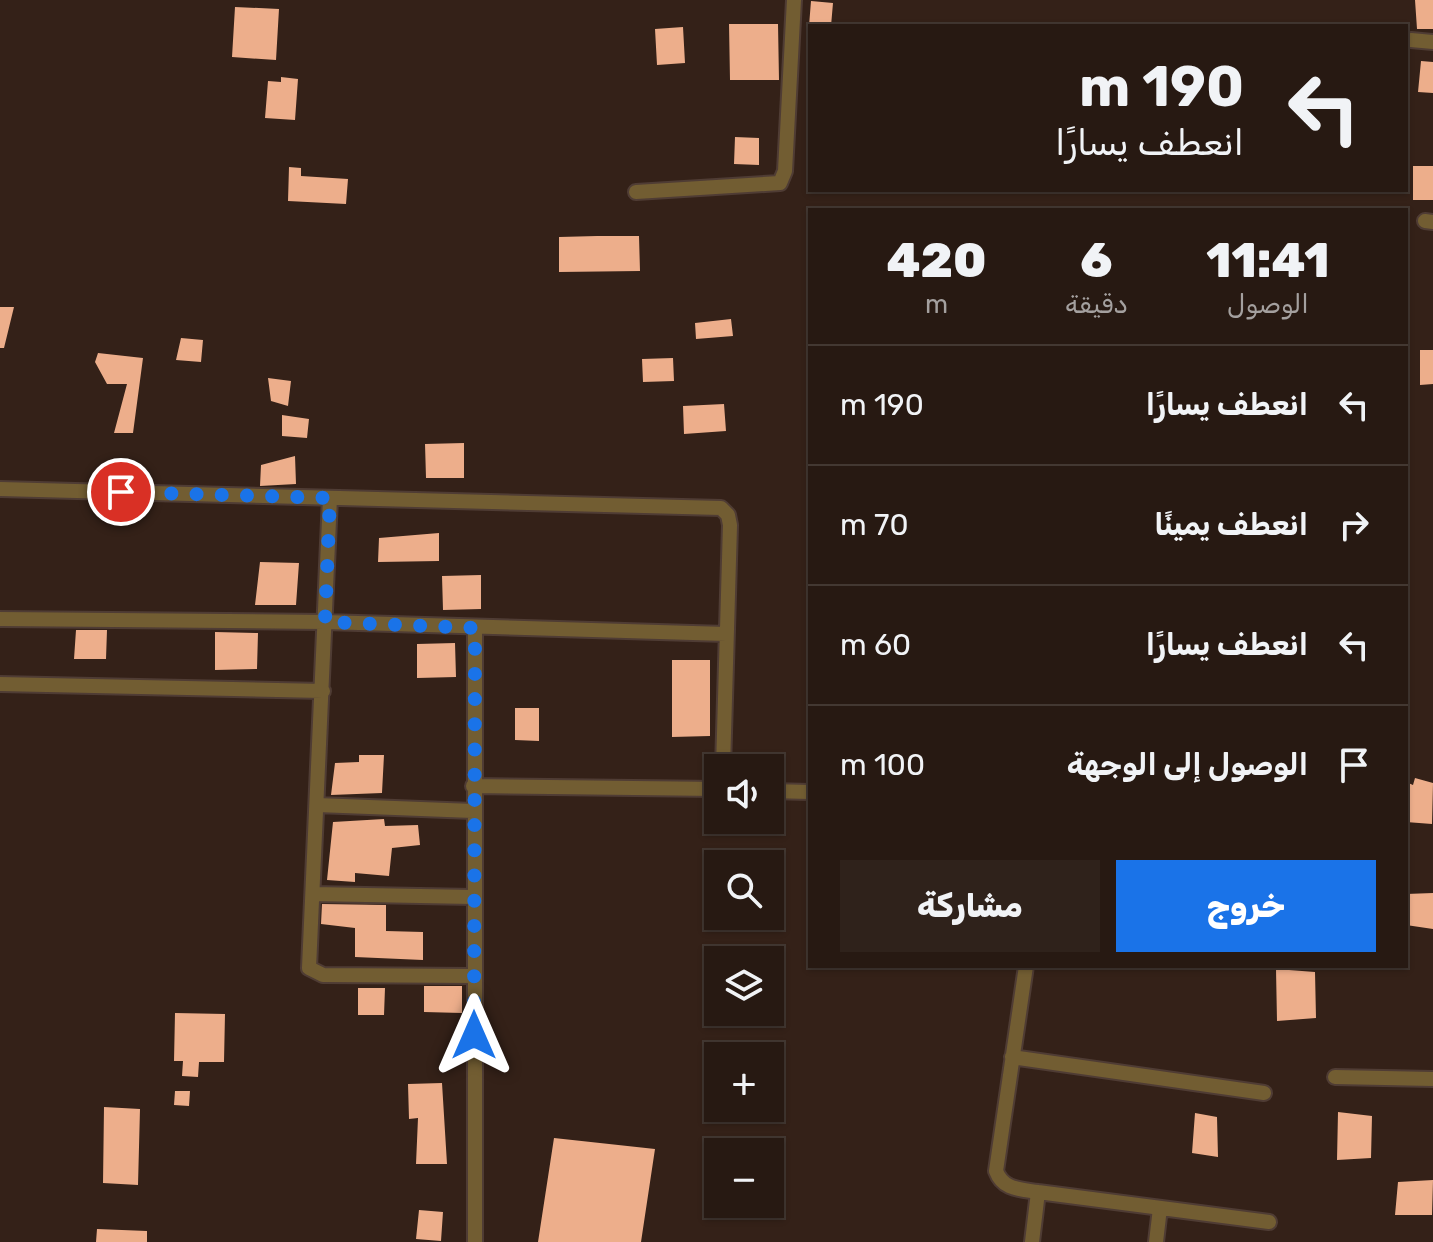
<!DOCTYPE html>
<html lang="ar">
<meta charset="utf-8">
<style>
:root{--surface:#271912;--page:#2f221b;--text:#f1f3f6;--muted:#a4a09f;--line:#433832;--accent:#1a73e8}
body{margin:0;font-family:Rubik,"Noto Sans Arabic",sans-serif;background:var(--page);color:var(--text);direction:rtl;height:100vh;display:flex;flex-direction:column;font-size:30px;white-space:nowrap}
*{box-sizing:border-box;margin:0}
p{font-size:26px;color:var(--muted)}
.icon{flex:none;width:44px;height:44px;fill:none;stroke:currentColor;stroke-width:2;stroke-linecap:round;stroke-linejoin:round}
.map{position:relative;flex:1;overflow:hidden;direction:ltr}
.side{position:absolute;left:808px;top:208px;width:600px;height:760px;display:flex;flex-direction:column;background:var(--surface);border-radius:0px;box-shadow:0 2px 6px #0004,0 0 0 2px var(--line);direction:rtl}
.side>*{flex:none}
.top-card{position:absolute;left:808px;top:24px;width:600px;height:168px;border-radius:0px;box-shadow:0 2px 6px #0004,0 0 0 2px var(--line);direction:rtl;background:#271912;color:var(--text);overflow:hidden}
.fabs{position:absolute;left:704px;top:754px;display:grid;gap:16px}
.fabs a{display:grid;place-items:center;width:80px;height:80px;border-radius:0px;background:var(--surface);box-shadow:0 2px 6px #0004,0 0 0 2px var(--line);font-size:40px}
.pin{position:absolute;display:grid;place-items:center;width:68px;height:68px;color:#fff;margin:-34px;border:4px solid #fff;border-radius:50%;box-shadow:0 2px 8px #0007}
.me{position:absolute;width:88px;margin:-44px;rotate:0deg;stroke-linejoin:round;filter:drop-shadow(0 0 6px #0008)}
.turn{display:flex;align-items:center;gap:28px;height:168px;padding:0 32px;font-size:36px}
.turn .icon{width:104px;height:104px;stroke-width:2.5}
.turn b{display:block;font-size:56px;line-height:68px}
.eta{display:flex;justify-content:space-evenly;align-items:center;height:136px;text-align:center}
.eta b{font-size:48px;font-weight:800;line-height:56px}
.cta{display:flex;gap:16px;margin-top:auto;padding:16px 32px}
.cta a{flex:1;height:92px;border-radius:0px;background:var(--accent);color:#fff;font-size:32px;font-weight:800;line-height:92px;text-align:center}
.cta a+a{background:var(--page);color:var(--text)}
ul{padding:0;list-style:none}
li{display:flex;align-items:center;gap:24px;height:120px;padding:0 32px;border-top:2px solid var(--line)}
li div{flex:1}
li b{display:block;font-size:30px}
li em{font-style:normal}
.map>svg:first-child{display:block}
</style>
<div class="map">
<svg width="1433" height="1242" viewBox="0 0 1433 1242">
<rect width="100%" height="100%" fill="#342118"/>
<!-- building -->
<path fill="#edae8b" d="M 1415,0 L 1433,0 L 1433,29 L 1417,29 Z
M 811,1 L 833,3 L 831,26 L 809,26 Z
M 235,7 L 279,9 L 276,60 L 232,57 Z
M 729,24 L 778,24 L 779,80 L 730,80 Z
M 683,27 L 685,63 L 657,65 L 655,29 Z
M 1421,61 L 1433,62 L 1433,93 L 1418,92 Z
M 281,77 L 298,79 L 295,120 L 265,118 L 268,81 L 281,82 Z
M 735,137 L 759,138 L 759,165 L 734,164 Z
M 1413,166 L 1433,166 L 1433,200 L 1413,200 Z
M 289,167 L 301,168 L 301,176 L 348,179 L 346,204 L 288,201 Z
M 597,236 L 639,236 L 640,271 L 559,272 L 559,237 Z
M 0,307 L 14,307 L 4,348 L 0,348 Z
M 731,319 L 733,336 L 696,339 L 695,323 Z
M 181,338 L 203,340 L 201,362 L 176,360 Z
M 1420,350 L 1433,350 L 1433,384 L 1420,385 Z
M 98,353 L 143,358 L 133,433 L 114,433 L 127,384 L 107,384 L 95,362 Z
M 673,358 L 674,381 L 643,382 L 642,359 Z
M 268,378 L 291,381 L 288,406 L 271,401 Z
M 724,404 L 726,431 L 684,434 L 683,406 Z
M 282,415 L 309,419 L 307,438 L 282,436 Z
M 464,443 L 464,478 L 426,478 L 425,444 Z
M 295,456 L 296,484 L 260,486 L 261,465 Z
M 439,533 L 439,561 L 378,562 L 379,538 Z
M 260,562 L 299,563 L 296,605 L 255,605 Z
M 481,575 L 481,609 L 443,610 L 442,576 Z
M 76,630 L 107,630 L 106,659 L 74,659 Z
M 215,632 L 258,633 L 257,669 L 215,670 Z
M 455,643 L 456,677 L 417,678 L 417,644 Z
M 672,660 L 710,660 L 710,736 L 672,737 Z
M 515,708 L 539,708 L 539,741 L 515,740 Z
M 359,755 L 384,755 L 382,793 L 331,795 L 335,763 L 359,762 Z
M 1415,778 L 1433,783 L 1432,824 L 1406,822 L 1406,782 L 1413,785 Z
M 384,819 L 385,826 L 418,825 L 420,845 L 392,848 L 389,876 L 355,873 L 355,882 L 327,880 L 333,822 Z
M 1433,893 L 1433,929 L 1406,925 L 1406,894 Z
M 322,904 L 386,905 L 386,931 L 423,932 L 423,960 L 355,957 L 355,928 L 321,924 Z
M 1276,969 L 1315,972 L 1316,1018 L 1277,1021 Z
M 424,986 L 462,986 L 462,1013 L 424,1012 Z
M 358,988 L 385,988 L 384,1015 L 358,1015 Z
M 175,1013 L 225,1014 L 224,1062 L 199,1062 L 198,1077 L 182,1076 L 183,1061 L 174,1061 Z
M 442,1083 L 447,1164 L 416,1164 L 418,1118 L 409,1119 L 408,1084 Z
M 175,1091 L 190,1091 L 189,1106 L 174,1105 Z
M 104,1107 L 140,1109 L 138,1185 L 103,1183 Z
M 1338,1112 L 1372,1116 L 1371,1158 L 1337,1160 Z
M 1195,1113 L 1217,1117 L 1218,1157 L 1192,1153 Z
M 554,1138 L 655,1149 L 641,1242 L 538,1242 Z
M 1433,1180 L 1432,1215 L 1395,1215 L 1398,1182 Z
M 419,1210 L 443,1212 L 441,1241 L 416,1239 Z
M 97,1229 L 147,1231 L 147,1242 L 96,1242 Z"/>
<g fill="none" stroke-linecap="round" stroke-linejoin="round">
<defs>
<path id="street" d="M 1411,40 L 1433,42
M 636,192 L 780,183 L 785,171 L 794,0
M 1425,221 L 1433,222
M 0,489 L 721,508 L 728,515 L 730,525 L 723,768
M 330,498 L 309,968 L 323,975 L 474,976
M 0,619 L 325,622 L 726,634
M 475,628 L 475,1242
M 0,684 L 323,691
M 473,786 L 718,789
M 770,791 L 810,792
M 317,805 L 473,811
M 313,894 L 473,897
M 1026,966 L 996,1171 C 1003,1190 1020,1189 1038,1192 L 1269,1222
M 1012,1057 L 1264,1093
M 1335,1077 L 1433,1079
M 1032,1242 L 1038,1192
M 1156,1242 L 1160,1208"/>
</defs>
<!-- street casing -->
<use href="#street" stroke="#4f3c34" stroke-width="18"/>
<!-- street -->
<use href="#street" stroke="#725d32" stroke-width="14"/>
</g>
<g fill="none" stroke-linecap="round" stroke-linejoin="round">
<!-- route -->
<path stroke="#1a73e8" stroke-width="14" stroke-dasharray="0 25.2" d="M 121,492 L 330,498 L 325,622 L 475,628 L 474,1035"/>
</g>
</svg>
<div class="fabs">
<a><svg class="icon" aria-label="sound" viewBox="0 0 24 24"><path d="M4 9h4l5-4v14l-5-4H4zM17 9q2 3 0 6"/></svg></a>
<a><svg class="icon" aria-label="search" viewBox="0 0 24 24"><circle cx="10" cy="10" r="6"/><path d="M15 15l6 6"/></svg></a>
<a><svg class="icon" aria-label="layers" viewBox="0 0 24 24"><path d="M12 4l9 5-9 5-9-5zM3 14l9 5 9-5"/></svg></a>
<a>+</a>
<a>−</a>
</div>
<div class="pin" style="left:121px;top:492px;background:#d93025"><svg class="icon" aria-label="arrive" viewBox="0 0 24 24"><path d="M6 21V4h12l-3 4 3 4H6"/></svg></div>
<svg class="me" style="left:474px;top:1035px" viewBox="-20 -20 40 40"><path d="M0-17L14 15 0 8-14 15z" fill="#1a73e8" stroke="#fff" stroke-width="4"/></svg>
<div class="top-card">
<div class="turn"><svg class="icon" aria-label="left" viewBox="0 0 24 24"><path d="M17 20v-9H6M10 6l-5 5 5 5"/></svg><div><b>190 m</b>انعطف يسارًا</div></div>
</div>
<section class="side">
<div class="eta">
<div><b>11:41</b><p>الوصول</p></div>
<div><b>6</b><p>دقيقة</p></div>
<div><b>420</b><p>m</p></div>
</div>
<ul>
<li><svg class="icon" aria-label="left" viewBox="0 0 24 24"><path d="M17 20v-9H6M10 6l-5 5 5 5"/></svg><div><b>انعطف يسارًا</b></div><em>190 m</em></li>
<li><svg class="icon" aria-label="right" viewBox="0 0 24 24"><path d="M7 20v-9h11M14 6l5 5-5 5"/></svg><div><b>انعطف يمينًا</b></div><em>70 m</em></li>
<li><svg class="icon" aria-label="left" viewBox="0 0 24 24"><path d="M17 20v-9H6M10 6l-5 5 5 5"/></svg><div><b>انعطف يسارًا</b></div><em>60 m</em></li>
<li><svg class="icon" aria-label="arrive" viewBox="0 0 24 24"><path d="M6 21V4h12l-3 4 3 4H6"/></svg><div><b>الوصول إلى الوجهة</b></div><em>100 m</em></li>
</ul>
<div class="cta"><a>خروج</a><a>مشاركة</a></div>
</section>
</div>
